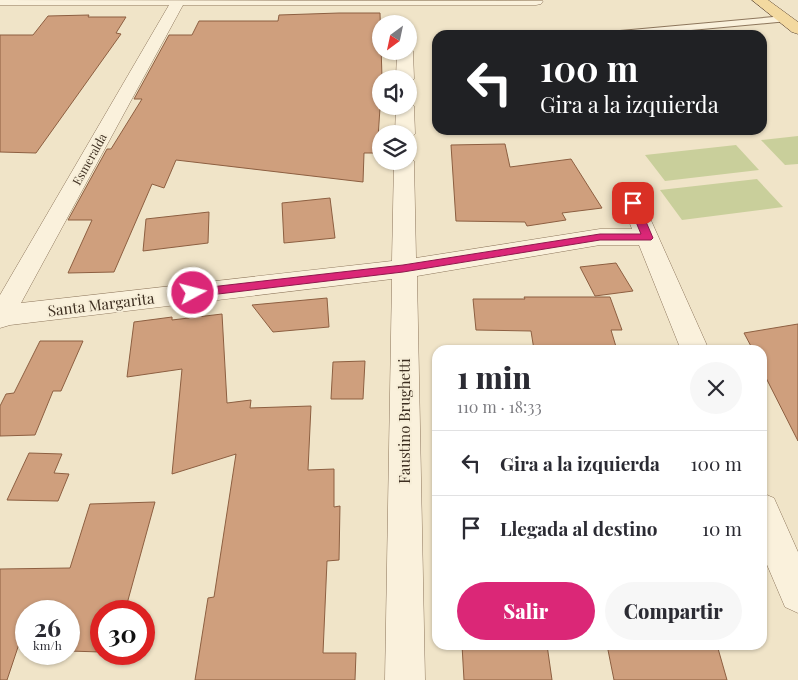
<!DOCTYPE html>
<html lang="es">
<meta charset="utf-8">
<style>
:root{--surface:#fff;--page:#f7f7f7;--text:#2b2b33;--muted:#7c7c81;--line:#e1e1e2;--accent:#db2777}
body{margin:0;font-family:"Playfair Display",serif;background:var(--page);color:var(--text);height:100vh;display:flex;flex-direction:column;font-size:19px;white-space:nowrap}
*{box-sizing:border-box;margin:0}
p{font-size:16px;color:var(--muted)}
.icon{flex:none;width:28px;height:28px;fill:none;stroke:currentColor;stroke-width:2;stroke-linecap:round;stroke-linejoin:round}
.map{position:relative;flex:1;overflow:hidden}
.drawer{position:absolute;left:432px;top:345px;width:335px;height:305px;display:flex;flex-direction:column;background:var(--surface);border-radius:15px;box-shadow:0 1px 4px #0004}
.drawer>*{flex:none}
.banner{position:absolute;left:432px;top:30px;width:335px;height:105px;border-radius:15px;box-shadow:0 1px 4px #0004;background:#202124;color:#fff;overflow:hidden}
.needle{width:32px;rotate:213deg}
.tools{position:absolute;left:372px;top:15px;display:grid;gap:10px}
.tools a{display:grid;place-items:center;width:45px;height:45px;border-radius:50%;background:var(--surface);box-shadow:0 1px 4px #0004;font-size:25px}
.speed{position:absolute;left:15px;top:600px;display:flex;gap:10px;font-size:25px;font-weight:700;text-align:center}
.speed>*{display:grid;place-content:center;width:65px;height:65px;border-radius:50%;background:var(--surface);box-shadow:0 1px 4px #0004;line-height:1}
.speed small{font-size:12px;font-weight:400}
.speed .limit{border:8px solid #d22;background:#fff;color:#111}
.pin{position:absolute;display:grid;place-items:center;width:42px;height:42px;color:#fff;margin:-21px;border-radius:10px;box-shadow:0 2px 8px #0006}
.me{position:absolute;width:55px;margin:-28px;rotate:83deg;stroke-linejoin:round;filter:drop-shadow(0 0 4px #0008)}
.turn{display:flex;align-items:center;gap:18px;height:105px;padding:0 25px;font-size:22px}
.turn .icon{width:65px;height:65px;stroke-width:2.5}
.turn b{display:block;font-size:35px;line-height:42px}
.round{display:grid;place-items:center;flex:none;width:52px;height:52px;border-radius:26px;background:var(--page)}
.overview{display:flex;align-items:center;justify-content:space-between;height:85px;padding:0 25px}
h1{font-size:30px;font-weight:800;line-height:38px}
.primary-button{display:flex;gap:10px;margin-top:auto;padding:10px 25px}
.primary-button a{flex:1;height:58px;border-radius:30px;background:var(--accent);color:#fff;font-size:20px;font-weight:800;line-height:58px;text-align:center}
.primary-button a+a{background:var(--page);color:var(--text)}
ul{padding:0;list-style:none}
li{display:flex;align-items:center;gap:15px;height:65px;padding:0 25px;border-top:1px solid var(--line)}
li div{flex:1}
li b{display:block;font-size:19px}
li em{font-style:normal}
.map>svg:first-child{display:block}
</style>
<div class="map">
<svg width="798" height="680" viewBox="0 0 798 680">
<rect width="100%" height="100%" fill="#f0e4c8"/>
<!-- green -->
<path fill="#c9cf9b" d="M 798,136 L 798,164 L 785,165 L 761,140 Z
M 736,145 L 759,170 L 665,181 L 645,155 Z
M 757,179 L 783,207 L 682,220 L 660,190 Z"/>
<!-- building -->
<path fill="#cf9f7d" stroke="#8d5f41" d="M 339,13 L 380,13 L 382,78 L 377,153 L 364,153 L 363,182 L 176,160 L 164,188 L 152,184 L 114,272 L 68,273 L 92,220 L 68,220 L 107,149 L 111,149 L 142,99 L 134,99 L 169,35 L 192,35 L 199,21 L 278,21 L 279,15 Z
M 89,15 L 88,17 L 126,17 L 116,33 L 121,34 L 36,153 L 0,152 L 0,35 L 33,35 L 48,16 Z
M 505,144 L 510,167 L 571,159 L 602,208 L 562,213 L 566,220 L 527,226 L 525,222 L 456,221 L 451,145 Z
M 330,198 L 335,238 L 284,243 L 282,203 Z
M 209,212 L 208,243 L 143,251 L 146,219 Z
M 616,263 L 633,291 L 595,296 L 580,267 Z
M 524,297 L 610,297 L 622,330 L 611,330 L 617,350 L 534,350 L 531,331 L 476,330 L 473,299 L 525,299 Z
M 327,298 L 329,327 L 273,332 L 252,305 Z
M 222,314 L 227,403 L 251,400 L 250,408 L 311,406 L 308,470 L 334,469 L 334,507 L 340,506 L 339,560 L 327,561 L 323,653 L 356,653 L 355,680 L 195,680 L 208,598 L 214,597 L 236,454 L 172,474 L 182,369 L 127,377 L 134,322 L 172,317 L 172,320 Z
M 798,324 L 798,441 L 762,370 L 762,350 L 753,350 L 744,333 Z
M 40,341 L 83,341 L 61,391 L 53,391 L 35,435 L 0,436 L 0,406 L 6,394 L 14,393 Z
M 365,361 L 363,399 L 331,399 L 333,362 Z
M 29,453 L 62,454 L 54,473 L 69,474 L 58,501 L 7,500 Z
M 155,502 L 125,611 L 101,611 L 101,652 L 69,651 L 69,611 L 26,611 L 26,632 L 23,632 L 7,680 L 0,680 L 0,569 L 70,568 L 90,504 Z
M 462,645 L 547,645 L 552,680 L 464,680 Z
M 607,645 L 717,645 L 727,680 L 614,680 Z"/>
<g fill="none" stroke-linecap="round" stroke-linejoin="round">
<defs>
<path id="lane" d="M 785,16 L 789,19 L 788,21 L 637,35 L 605,35 L 609,32 Z"/>
<path id="street" d="M 0,0 L 543,1 L 541,4 L 536,5 L 183,5 L 21,303 L 392,261 L 394,161 L 409,161 L 409,156 L 414,161 L 416,258 L 600,229 L 632,229 L 622,203 L 625,198 L 633,196 L 641,198 L 709,350 L 681,350 L 639,245 L 600,245 L 417,276 L 425,680 L 385,680 L 392,279 L 10,325 L 0,328 L 0,295 L 169,5 L 0,5 Z
M 409,47 L 413,51 L 414,79 L 409,83 L 409,79 L 396,79 L 397,51 L 409,51 Z
M 409,101 L 414,106 L 415,134 L 409,139 L 409,134 L 395,134 L 396,106 L 409,106 Z
M 762,493 L 774,498 L 798,552 L 798,613 L 785,607 L 762,553 Z"/>
<path id="primary" d="M 752,0 L 768,0 L 798,22 L 798,34 L 792,32 Z"/>
</defs>
<!-- lane casing -->
<use href="#lane" stroke="#8d765c" stroke-width="2"/>
<!-- street casing -->
<use href="#street" stroke="#8d765c" stroke-width="1"/>
<!-- primary casing -->
<use href="#primary" stroke="#5b4430" stroke-width="1"/>
<!-- lane -->
<use href="#lane" fill="#faf1dc" fill-rule="evenodd"/>
<!-- street -->
<use href="#street" fill="#faf1dc" fill-rule="evenodd"/>
<!-- primary -->
<use href="#primary" fill="#f3d9a0" fill-rule="evenodd"/>
</g>
<!-- route -->
<path fill="#db2777" stroke="#8e194d" d="M 633,200 L 638,203 L 653,238 L 651,240 L 600,240 L 403,272 L 193,297 L 187,293 L 193,289 L 403,265 L 600,234 L 641,234 L 628,203 Z"/>
<g text-anchor="middle" dominant-baseline="central" stroke-width="4" stroke-linejoin="round" paint-order="stroke">
<!-- far-street labels -->
<g font-size="12" fill="#3d2e20" stroke="#f7eed8">
<text transform="translate(89 159) rotate(-61)">Esmeralda</text>
</g>
<!-- street labels -->
<g font-size="15" fill="#3d2e20" stroke="#f7eed8">
<text transform="translate(101 304) rotate(-7)">Santa Margarita</text>
<text transform="translate(404 421) rotate(-90)">Faustino Brughetti</text>
</g>
</g>
</svg>
<div class="tools">
<a><svg class="needle" viewBox="-14 -14 28 28"><path d="M0-13l5 13h-10z" fill="#e53935"/><path d="M0 13l5-13h-10z" fill="#7c7c81"/></svg></a>
<a><svg class="icon" aria-label="sound" viewBox="0 0 24 24"><path d="M4 9h4l5-4v14l-5-4H4zM17 9q2 3 0 6"/></svg></a>
<a><svg class="icon" aria-label="layers" viewBox="0 0 24 24"><path d="M12 4l9 5-9 5-9-5zM3 14l9 5 9-5"/></svg></a>
</div>
<div class="speed"><div>26<small>km/h</small></div><div class="limit">30</div></div>
<div class="pin" style="left:633px;top:203px;background:#d93025"><svg class="icon" aria-label="arrive" viewBox="0 0 24 24"><path d="M6 21V4h12l-3 4 3 4H6"/></svg></div>
<svg class="me" style="left:193px;top:293px" viewBox="-20 -20 40 40"><circle r="17" fill="#db2777" stroke="#fff" stroke-width="3"/><path d="M0-11L8 9 0 5-8 9z" fill="#fff"/></svg>
<div class="banner">
<div class="turn"><svg class="icon" aria-label="left" viewBox="0 0 24 24"><path d="M17 20v-9H6M10 6l-5 5 5 5"/></svg><div><b>100 m</b>Gira a la izquierda</div></div>
</div>
<section class="drawer">
<div class="overview"><div><h1>1 min</h1><p>110 m · 18:33</p></div><a class="round"><svg class="icon" aria-label="close" viewBox="0 0 24 24"><path d="M6 6l12 12M18 6L6 18"/></svg></a></div>
<ul>
<li><svg class="icon" aria-label="left" viewBox="0 0 24 24"><path d="M17 20v-9H6M10 6l-5 5 5 5"/></svg><div><b>Gira a la izquierda</b></div><em>100 m</em></li>
<li><svg class="icon" aria-label="arrive" viewBox="0 0 24 24"><path d="M6 21V4h12l-3 4 3 4H6"/></svg><div><b>Llegada al destino</b></div><em>10 m</em></li>
</ul>
<div class="primary-button"><a>Salir</a><a>Compartir</a></div>
</section>
</div>
